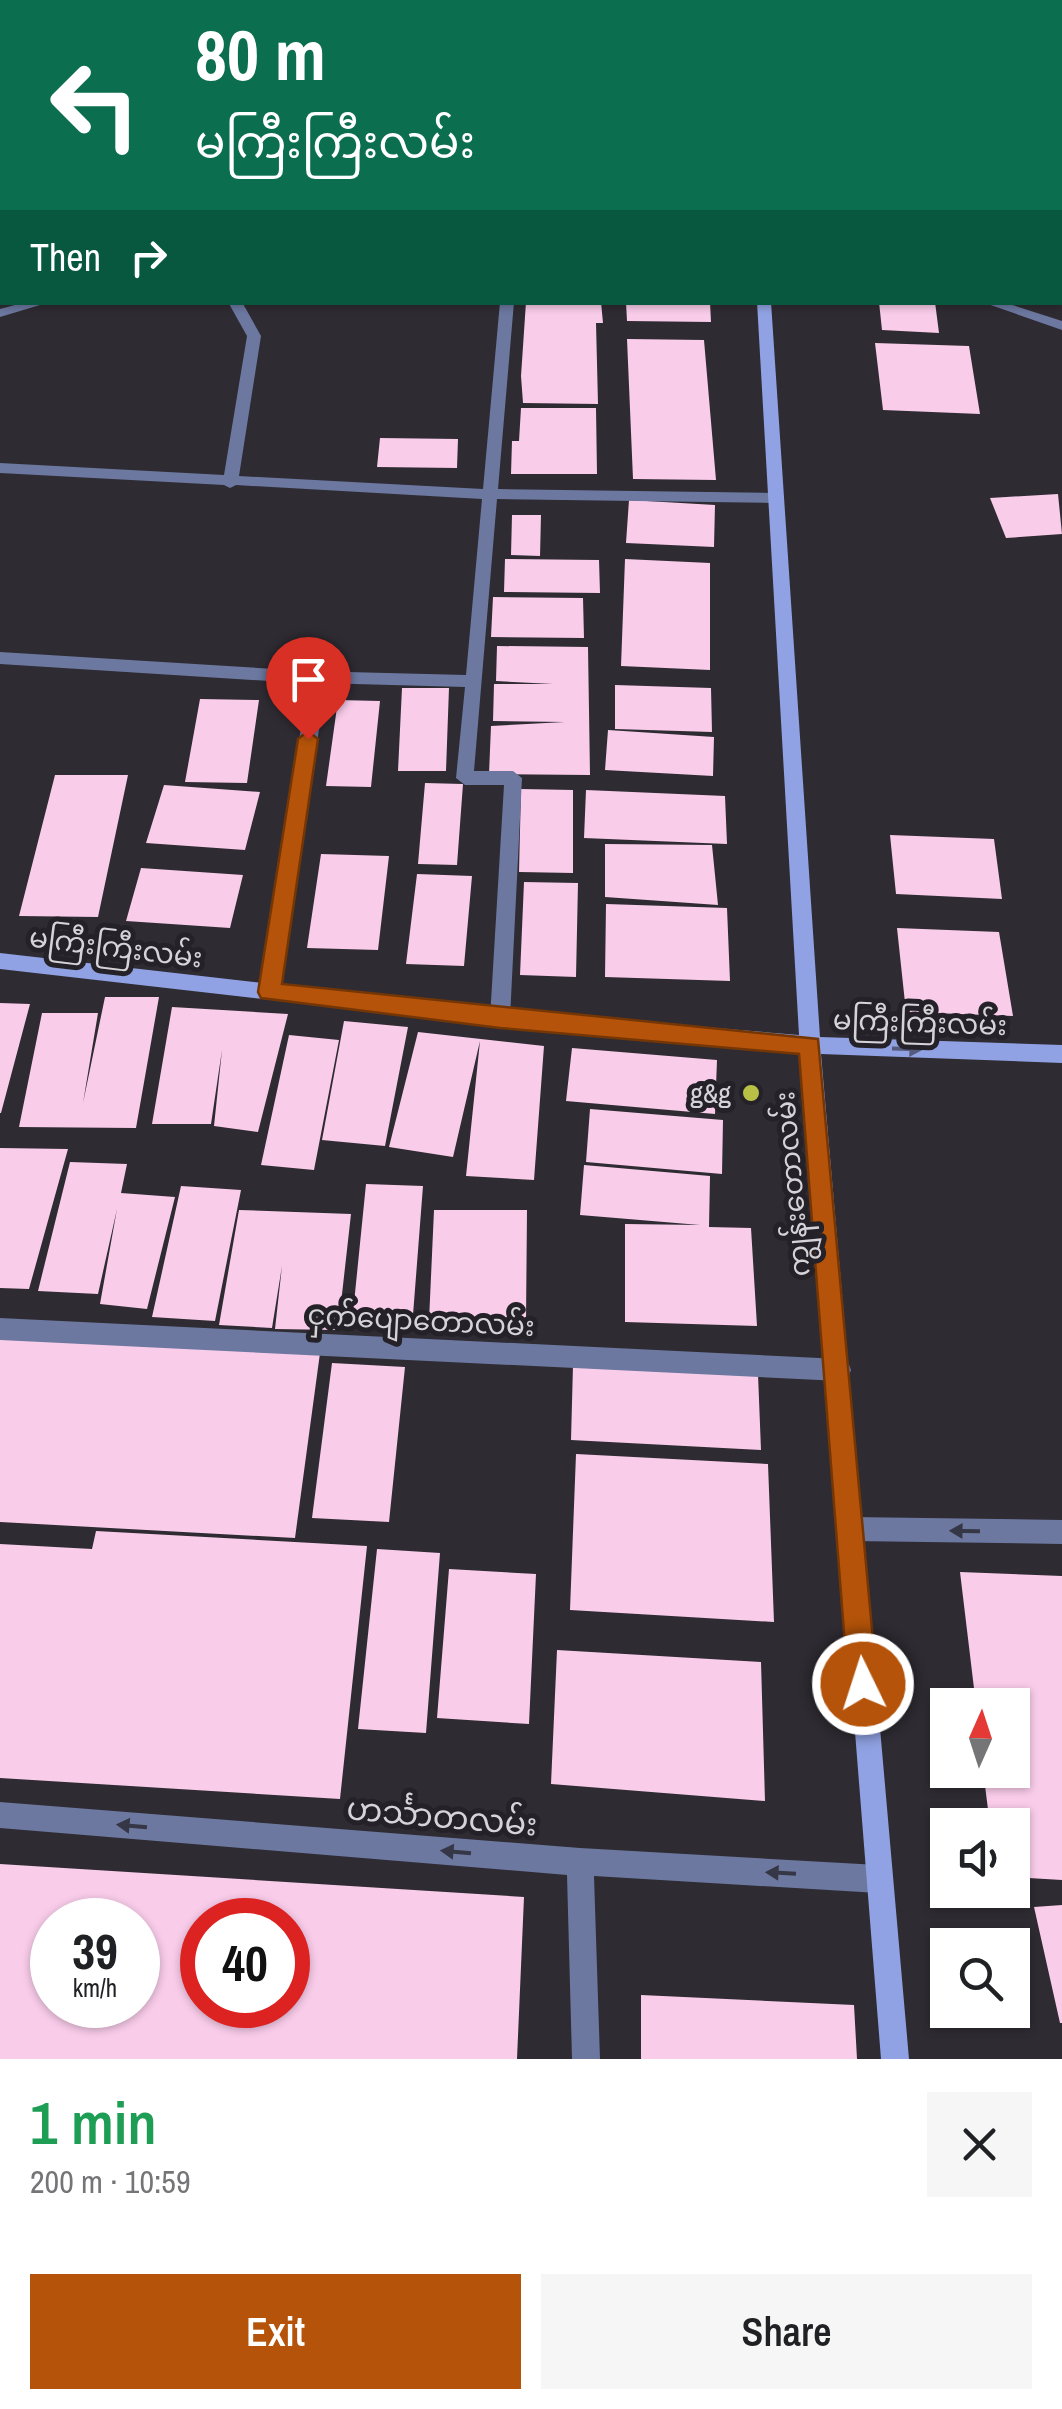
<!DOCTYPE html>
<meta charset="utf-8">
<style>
:root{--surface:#fff;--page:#f6f6f6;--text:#202124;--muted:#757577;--accent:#b45309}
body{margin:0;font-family:"Archivo Narrow","Noto Sans Myanmar",sans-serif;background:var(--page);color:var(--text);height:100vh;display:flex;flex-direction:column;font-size:38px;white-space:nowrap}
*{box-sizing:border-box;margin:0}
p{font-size:32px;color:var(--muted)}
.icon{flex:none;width:55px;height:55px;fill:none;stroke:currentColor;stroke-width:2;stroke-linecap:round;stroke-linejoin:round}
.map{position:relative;height:2059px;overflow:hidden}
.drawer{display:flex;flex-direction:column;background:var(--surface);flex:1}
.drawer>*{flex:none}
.hud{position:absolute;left:0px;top:0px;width:1062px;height:305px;box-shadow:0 2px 8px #0004;background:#0b6e4f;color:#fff;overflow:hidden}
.needle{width:65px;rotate:3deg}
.buttons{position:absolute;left:930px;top:1688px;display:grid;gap:20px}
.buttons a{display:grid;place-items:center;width:100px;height:100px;border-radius:0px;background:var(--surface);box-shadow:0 2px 8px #0004;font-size:50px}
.speed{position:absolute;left:30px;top:1898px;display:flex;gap:20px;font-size:50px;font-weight:700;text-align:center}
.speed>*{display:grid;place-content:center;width:130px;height:130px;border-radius:50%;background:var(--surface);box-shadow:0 2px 8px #0004;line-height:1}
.speed small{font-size:25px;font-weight:400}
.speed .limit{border:15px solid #d22;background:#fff;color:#111}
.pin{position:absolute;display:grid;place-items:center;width:85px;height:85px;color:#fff;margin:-102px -42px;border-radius:50% 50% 50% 0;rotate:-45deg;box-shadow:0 0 10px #0007}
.pin .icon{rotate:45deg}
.me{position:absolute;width:110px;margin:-55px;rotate:356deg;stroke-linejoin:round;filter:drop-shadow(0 0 8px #0008)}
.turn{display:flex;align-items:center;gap:35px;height:210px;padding:0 30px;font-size:45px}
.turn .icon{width:130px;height:130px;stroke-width:2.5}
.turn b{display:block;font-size:70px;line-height:85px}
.then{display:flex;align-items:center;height:95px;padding:0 30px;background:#0003;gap:20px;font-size:38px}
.round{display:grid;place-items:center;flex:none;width:105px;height:105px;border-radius:0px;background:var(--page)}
.head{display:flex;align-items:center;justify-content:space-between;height:170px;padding:0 30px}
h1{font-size:60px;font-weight:600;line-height:75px;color:#1e9e55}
.button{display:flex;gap:20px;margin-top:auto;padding:20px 30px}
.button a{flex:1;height:115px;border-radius:0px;background:var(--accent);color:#fff;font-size:40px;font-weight:600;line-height:115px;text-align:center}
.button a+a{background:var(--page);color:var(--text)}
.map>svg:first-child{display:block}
</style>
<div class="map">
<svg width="1062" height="2059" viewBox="0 0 1062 2059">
<rect width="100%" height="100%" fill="#2e2b32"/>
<!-- building -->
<path fill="#f9ccea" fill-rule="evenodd" d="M 526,302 L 601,302 L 603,323 L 596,323 L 598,404 L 523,403 L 521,376 Z
M 626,302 L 710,302 L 711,322 L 627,321 Z
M 879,302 L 935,302 L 939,333 L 882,330 Z
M 627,339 L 704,340 L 716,480 L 633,479 Z
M 875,343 L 969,346 L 980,414 L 883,410 Z
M 521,408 L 596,408 L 597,474 L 511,474 L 512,441 L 519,441 Z
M 380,438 L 458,439 L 457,468 L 377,467 Z
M 1058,494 L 1062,534 L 1006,538 L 990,498 Z
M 629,500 L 715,505 L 714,547 L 626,543 Z
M 512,515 L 541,515 L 540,556 L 511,555 Z
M 505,559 L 599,560 L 600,593 L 504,592 Z
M 625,559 L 710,563 L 710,670 L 621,666 Z
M 493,597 L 583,598 L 584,638 L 491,637 Z
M 497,646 L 588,647 L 590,775 L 489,774 L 491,726 L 565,722 L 493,721 L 494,684 L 553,684 L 496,681 Z
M 615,685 L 711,688 L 712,732 L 615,729 Z
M 402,688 L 449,688 L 446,771 L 398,771 Z
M 200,699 L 259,700 L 247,783 L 185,782 Z
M 338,700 L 380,701 L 371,787 L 326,786 Z
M 608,730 L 714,737 L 713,776 L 605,770 Z
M 55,775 L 128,775 L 98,917 L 19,916 Z
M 425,783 L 463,784 L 457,865 L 418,864 Z
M 164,785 L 260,792 L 245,850 L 146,843 Z
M 521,789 L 573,790 L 573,873 L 519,872 Z
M 586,790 L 725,796 L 727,844 L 584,838 Z
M 890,835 L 994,839 L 1002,899 L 896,894 Z
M 605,844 L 712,845 L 718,905 L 605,897 Z
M 321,854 L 389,856 L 378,950 L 307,948 Z
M 141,868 L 243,875 L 230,928 L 126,921 Z
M 417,874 L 472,876 L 464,966 L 406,964 Z
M 524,882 L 578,883 L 576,977 L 520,975 Z
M 606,904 L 727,908 L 730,981 L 605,977 Z
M 897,928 L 999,932 L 1013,1016 L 906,1012 Z
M 105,997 L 159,997 L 136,1128 L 19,1127 L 42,1013 L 98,1013 L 83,1103 Z
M 0,1003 L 30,1004 L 1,1113 L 0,1113 Z
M 172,1007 L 288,1014 L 258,1132 L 214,1126 L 222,1050 L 211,1124 L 152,1124 Z
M 344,1021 L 408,1027 L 385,1146 L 322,1140 Z
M 418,1032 L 544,1046 L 534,1180 L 466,1176 L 480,1041 L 453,1157 L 389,1147 Z
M 289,1035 L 339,1040 L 314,1170 L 261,1165 Z
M 572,1048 L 717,1060 L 715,1114 L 566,1101 Z
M 590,1109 L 723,1120 L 722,1174 L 586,1162 Z
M 0,1148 L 68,1149 L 29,1289 L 0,1288 Z
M 70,1162 L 127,1164 L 121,1193 L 175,1197 L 147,1309 L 100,1304 L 117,1209 L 98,1294 L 38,1291 Z
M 584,1165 L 710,1176 L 709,1227 L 751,1228 L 757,1326 L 625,1322 L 625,1224 L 700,1225 L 580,1215 Z
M 366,1184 L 423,1186 L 413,1315 L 353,1313 Z
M 181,1186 L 241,1190 L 215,1321 L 152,1317 Z
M 239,1210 L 351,1214 L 338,1330 L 275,1329 L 282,1266 L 272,1328 L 219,1325 Z
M 434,1210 L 527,1210 L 526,1321 L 429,1321 Z
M 0,1336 L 320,1353 L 295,1538 L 0,1522 Z
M 332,1363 L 405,1367 L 389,1522 L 312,1518 Z
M 573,1365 L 758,1374 L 761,1450 L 571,1440 Z
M 576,1454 L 768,1464 L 774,1622 L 570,1610 Z
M 96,1531 L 367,1546 L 340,1799 L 0,1778 L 0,1544 L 92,1549 Z
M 377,1549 L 440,1553 L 426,1733 L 358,1729 Z
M 449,1569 L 536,1574 L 529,1724 L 437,1718 Z
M 960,1572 L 1062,1576 L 1062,1880 L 1012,1877 L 1012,1825 L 990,1825 L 983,1770 L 1012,1770 L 1012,1705 L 976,1705 Z
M 557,1650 L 761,1662 L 765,1801 L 551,1784 Z
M 0,1864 L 524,1897 L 517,2059 L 0,2059 ZM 52,1920 L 138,1920 L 138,2005 L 52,2005 ZM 202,1920 L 288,1920 L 288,2005 L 202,2005 Z
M 1062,1905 L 1062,2023 L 1060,2023 L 1034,1907 Z
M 641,1995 L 854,2005 L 857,2059 L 641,2059 Z"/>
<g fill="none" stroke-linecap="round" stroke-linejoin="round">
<!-- street -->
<path fill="#6c78a0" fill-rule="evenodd" d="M 0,86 L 2,87 L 2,93 L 0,94 Z
M 2,187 L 2,195 L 0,196 L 0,188 Z
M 26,302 L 50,302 L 0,317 L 0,309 Z
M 228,302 L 242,302 L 261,336 L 239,476 L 483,489 L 500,302 L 514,302 L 498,489 L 776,493 L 784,498 L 776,503 L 497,499 L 474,771 L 513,771 L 522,778 L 510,1018 L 507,1024 L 493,1024 L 490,1018 L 504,785 L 465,785 L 456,778 L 465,687 L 318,683 L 323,703 L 279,992 L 276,998 L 262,998 L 259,992 L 305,703 L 301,683 L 0,664 L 0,652 L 308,671 L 466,675 L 482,499 L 236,485 L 230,488 L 224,485 L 0,473 L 0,463 L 224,475 L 247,336 Z
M 982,302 L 1003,302 L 1062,321 L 1062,330 Z
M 0,1318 L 840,1359 L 848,1362 L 851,1370 L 848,1378 L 840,1381 L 0,1340 Z
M 851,1517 L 1062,1520 L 1062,1544 L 851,1541 L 842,1538 L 839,1529 L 842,1520 Z
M 0,1802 L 580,1848 L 878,1865 L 888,1869 L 892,1879 L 888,1889 L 878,1893 L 594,1876 L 600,2059 L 572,2059 L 567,1875 L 0,1828 Z"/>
<!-- secondary -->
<path fill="#90a2e3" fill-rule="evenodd" d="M 638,0 L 650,0 L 652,2 L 640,2 Z
M 757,302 L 771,302 L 820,1037 L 1062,1045 L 1062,1063 L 821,1054 L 909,2059 L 881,2059 L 801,1053 L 500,1026 L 0,969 L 0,953 L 500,1010 L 799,1035 Z"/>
</g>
<!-- one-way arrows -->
<defs><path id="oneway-solid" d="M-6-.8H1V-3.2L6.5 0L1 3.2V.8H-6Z" transform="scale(2.5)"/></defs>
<use fill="#555b7c" href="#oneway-solid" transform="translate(907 1049) rotate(2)"/>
<g fill="#363746">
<use href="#oneway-solid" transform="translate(965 1531) rotate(-179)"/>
<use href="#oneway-solid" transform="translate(132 1826) rotate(-175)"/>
<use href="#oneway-solid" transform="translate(456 1852) rotate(-175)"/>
<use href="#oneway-solid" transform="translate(781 1873) rotate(-177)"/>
</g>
<!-- route -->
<path fill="#b45309" stroke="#753606" stroke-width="2.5" d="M 308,731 L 318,739 L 282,984 L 818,1039 L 877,1684 L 873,1695 L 863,1699 L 852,1695 L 848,1684 L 799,1054 L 500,1028 L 261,998 L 258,992 L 298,739 Z"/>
<!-- markers -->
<circle fill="#b9c046" stroke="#242128" stroke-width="4" cx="751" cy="1093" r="10"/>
<g text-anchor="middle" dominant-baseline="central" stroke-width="10" stroke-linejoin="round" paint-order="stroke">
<!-- street labels -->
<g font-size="28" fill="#d5d3d8" stroke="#242128">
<text transform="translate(116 947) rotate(7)">မကြီးကြီးလမ်း</text>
<text transform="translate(920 1022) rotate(2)">မကြီးကြီးလမ်း</text>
<text transform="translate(792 1184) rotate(-95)">ကျွန်းတောလမ်း</text>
<text transform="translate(421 1320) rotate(3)">ငှက်ပျောတောလမ်း</text>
</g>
<!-- poi labels -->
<g font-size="28" fill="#d5d3d8" stroke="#242128" text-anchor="end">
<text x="731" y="1093">g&amp;g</text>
</g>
<!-- near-street labels -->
<g font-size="32" fill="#d5d3d8" stroke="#242128">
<text transform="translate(442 1816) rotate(5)">ဟင်္သာတလမ်း</text>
</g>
</g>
</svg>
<div class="buttons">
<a><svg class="needle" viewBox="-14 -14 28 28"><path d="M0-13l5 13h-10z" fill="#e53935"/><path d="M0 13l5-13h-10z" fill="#757577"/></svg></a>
<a><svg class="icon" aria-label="sound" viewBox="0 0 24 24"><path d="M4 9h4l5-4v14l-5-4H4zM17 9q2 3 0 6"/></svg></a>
<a><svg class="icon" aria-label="search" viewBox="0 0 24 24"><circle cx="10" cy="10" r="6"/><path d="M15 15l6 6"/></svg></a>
</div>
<div class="speed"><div>39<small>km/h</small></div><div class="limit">40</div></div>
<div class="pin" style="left:308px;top:739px;background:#d93025"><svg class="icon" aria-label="arrive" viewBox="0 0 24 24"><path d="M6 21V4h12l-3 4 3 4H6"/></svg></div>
<svg class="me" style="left:863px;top:1684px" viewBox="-20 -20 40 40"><circle r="17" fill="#b45309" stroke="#fff" stroke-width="3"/><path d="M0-11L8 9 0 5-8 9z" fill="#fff"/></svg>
<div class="hud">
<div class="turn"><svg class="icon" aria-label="left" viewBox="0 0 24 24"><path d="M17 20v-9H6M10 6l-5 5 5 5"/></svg><div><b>80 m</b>မကြီးကြီးလမ်း</div></div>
<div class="then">Then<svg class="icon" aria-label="right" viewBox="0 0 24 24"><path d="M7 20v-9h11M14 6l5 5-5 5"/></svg></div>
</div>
</div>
<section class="drawer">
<div class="head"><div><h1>1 min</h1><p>200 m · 10:59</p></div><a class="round"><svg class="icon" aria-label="close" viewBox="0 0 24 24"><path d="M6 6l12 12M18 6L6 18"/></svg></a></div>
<div class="button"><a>Exit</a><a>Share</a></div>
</section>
